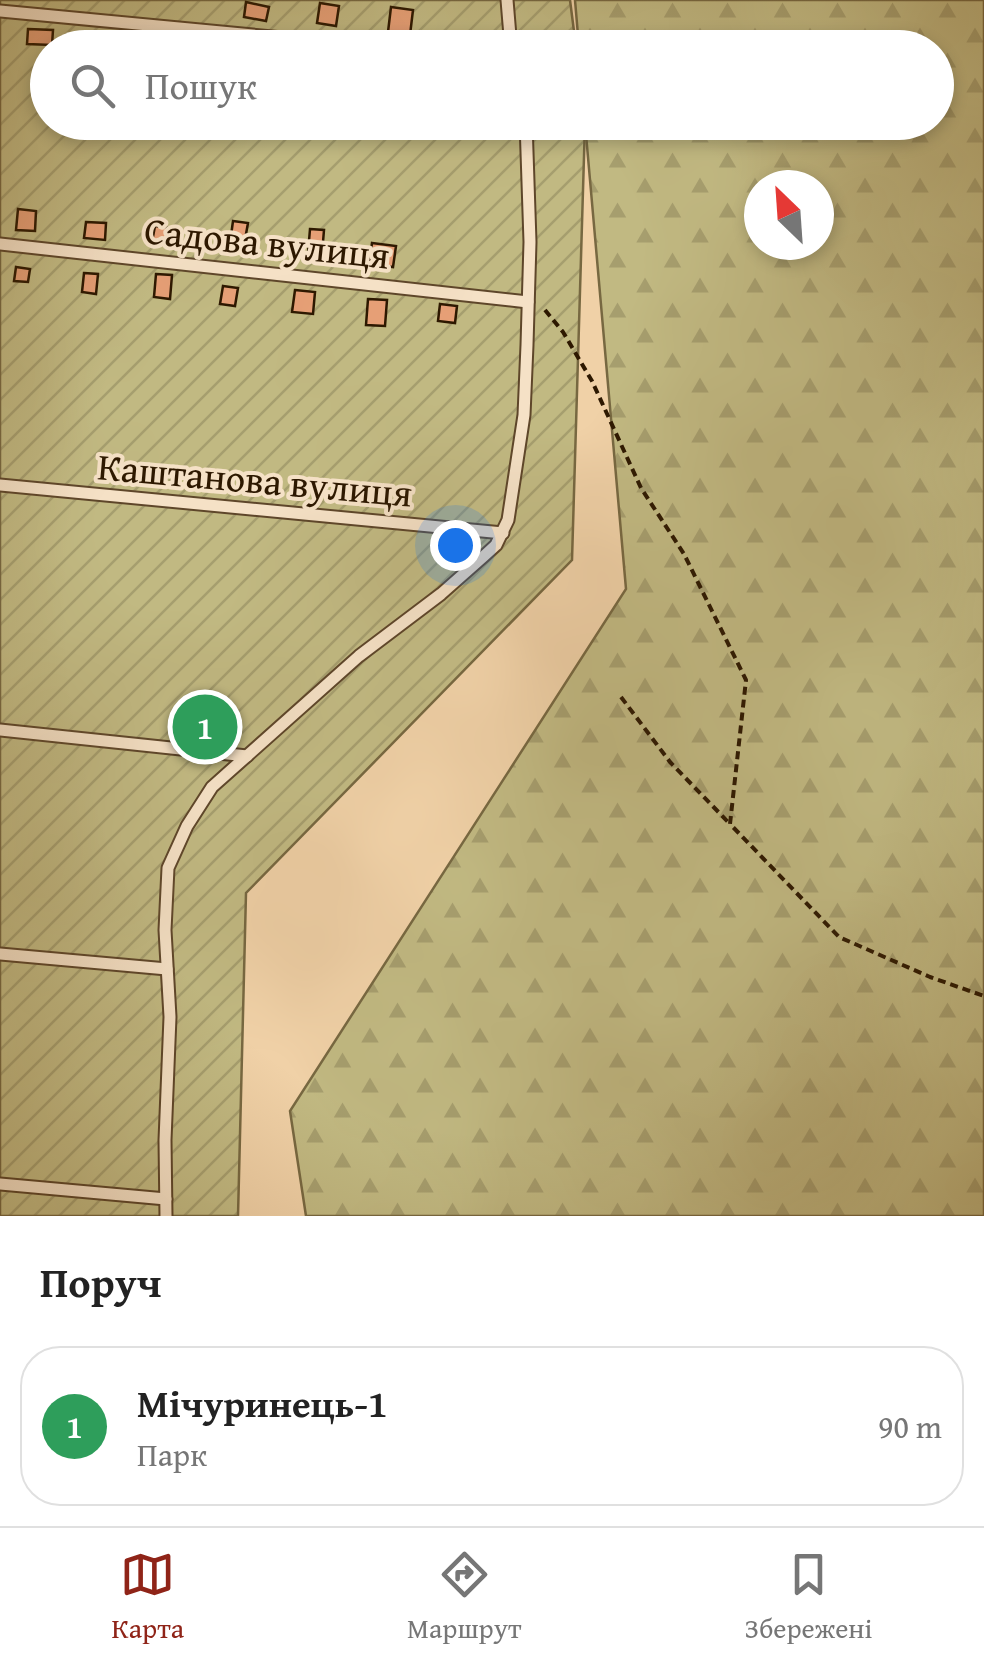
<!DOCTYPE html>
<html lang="uk">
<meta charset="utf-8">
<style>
body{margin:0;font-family:"Gentium Book Plus",serif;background:#f2f2f2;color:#222}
.compass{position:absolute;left:744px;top:170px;width:90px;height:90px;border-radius:50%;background:#fff;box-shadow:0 5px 15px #0003;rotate:335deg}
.you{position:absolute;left:455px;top:545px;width:35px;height:35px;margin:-25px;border:8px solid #fff;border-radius:50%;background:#1a73e8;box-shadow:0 0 0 15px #1a73e833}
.badge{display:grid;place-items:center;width:65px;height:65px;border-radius:50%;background:#8f2418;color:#fff;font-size:32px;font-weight:700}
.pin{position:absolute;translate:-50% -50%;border:5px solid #fff;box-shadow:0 2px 10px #0006}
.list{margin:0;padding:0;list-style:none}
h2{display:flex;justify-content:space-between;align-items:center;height:130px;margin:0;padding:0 40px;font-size:42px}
h2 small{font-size:32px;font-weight:400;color:#767676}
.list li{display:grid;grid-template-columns:65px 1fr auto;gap:30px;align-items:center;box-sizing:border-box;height:160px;margin:0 20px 20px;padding:0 20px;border:2px solid #e0e0e0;border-radius:40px}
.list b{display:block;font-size:38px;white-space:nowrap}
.list p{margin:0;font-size:32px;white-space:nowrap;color:#767676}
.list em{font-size:32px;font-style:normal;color:#767676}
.icon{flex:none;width:55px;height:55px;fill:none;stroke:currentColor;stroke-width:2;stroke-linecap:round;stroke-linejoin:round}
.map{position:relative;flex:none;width:984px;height:1216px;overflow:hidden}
.search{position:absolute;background:#fff;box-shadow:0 5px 15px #0003;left:30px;right:30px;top:30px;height:110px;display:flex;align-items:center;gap:25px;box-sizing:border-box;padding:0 35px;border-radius:55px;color:#767676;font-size:38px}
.sheet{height:310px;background:#fff}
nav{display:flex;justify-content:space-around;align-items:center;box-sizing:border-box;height:140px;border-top:2px solid #e0e0e0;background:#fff;font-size:28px;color:#767676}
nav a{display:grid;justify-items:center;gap:5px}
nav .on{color:#8f2418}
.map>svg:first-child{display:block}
.forest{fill:url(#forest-firs);stroke:#776841;stroke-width:2.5;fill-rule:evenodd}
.garden{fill:url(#garden-furrows);stroke:#776841;stroke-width:2.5}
.building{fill:#e69f76;stroke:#2d1800;stroke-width:2.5}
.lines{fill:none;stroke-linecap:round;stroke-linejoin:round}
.service-casing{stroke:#5e462a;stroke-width:15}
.path{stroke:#2d1800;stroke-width:4;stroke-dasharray:8 5;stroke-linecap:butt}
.service{stroke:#f5e1c6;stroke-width:11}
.labels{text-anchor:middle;stroke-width:8;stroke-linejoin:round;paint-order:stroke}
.street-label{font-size:38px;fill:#2d1800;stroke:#f5e1c6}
</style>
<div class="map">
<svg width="984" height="1216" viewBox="0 0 984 1216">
<defs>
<pattern id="forest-firs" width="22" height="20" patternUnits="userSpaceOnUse" patternTransform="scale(2.5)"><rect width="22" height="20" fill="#c1b982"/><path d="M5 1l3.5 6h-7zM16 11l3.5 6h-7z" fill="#a69e6e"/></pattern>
<pattern id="garden-furrows" width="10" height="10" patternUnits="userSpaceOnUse" patternTransform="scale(2.5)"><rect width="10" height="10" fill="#c1b982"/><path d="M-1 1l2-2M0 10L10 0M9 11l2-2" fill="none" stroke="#a69e6e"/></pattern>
</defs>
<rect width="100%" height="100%" fill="#f0d1a7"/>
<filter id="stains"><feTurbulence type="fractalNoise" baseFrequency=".002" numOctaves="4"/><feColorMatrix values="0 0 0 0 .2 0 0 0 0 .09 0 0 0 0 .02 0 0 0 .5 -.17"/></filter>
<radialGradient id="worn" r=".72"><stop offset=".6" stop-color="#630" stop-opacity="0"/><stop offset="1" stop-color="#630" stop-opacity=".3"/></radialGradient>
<path class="forest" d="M575,0H984V1216H306L290,1111L626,589L585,123L936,122V48L579,47ZM759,185H819V245H759Z"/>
<path class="garden" d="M0,0H570L576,47L48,48V122L585,123L572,560L246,893L238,1216H0Z"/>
<g class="building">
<path d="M246,2L269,7L266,21L244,17Z"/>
<path d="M320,3L339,6L336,26L317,23Z"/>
<path d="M391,7L413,10L410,35L388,32Z"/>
<path d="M28,29L53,30L52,45L27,44Z"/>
<path d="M102,32L124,35L123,48H100Z"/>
<path d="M18,209L36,211L35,231L16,230Z"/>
<path d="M233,221L248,223L244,245L230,243Z"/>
<path d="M86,222L106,223L105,240L84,238Z"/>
<path d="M155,226L177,229L174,245L152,242Z"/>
<path d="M310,229L324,230L322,254L308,253Z"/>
<path d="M372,243L396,246L393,267L369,264Z"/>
<path d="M16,267L30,269L28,282L14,281Z"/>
<path d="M84,273L98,274L96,294L82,292Z"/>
<path d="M156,274L172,275L170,299L154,297Z"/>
<path d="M223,286L238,288L235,306L220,304Z"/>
<path d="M295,290L315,292L313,314L292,312Z"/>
<path d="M368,299L387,300L385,326L366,325Z"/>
<path d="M440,304L457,306L455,323L438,321Z"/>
</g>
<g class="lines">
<defs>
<g id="service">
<path d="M507,0L511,48"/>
<path d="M0,11L389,48"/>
<path d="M0,244L528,302"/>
<path d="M0,485L503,533"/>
<path d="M0,730L247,756"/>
<path d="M0,954L167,969"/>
<path d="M0,1184L166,1199"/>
<path d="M166,1216L165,1140L170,1017L165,930L168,868L187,826L212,787L359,656L441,594L484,556L496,545L508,520L524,415L527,345L530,242L526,122"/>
</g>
</defs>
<use href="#service" class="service-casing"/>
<g class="path">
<path d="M545,310L563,332L592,381L641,488L684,554L746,680L730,824L839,937L930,977L984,996"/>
<path d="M621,697L670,762L730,824"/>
</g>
<use href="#service" class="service"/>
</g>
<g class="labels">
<g class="street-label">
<text transform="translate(267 243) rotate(6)" y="13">Садова вулиця</text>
<text transform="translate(255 480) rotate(5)" y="13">Каштанова вулиця</text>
</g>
</g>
<rect width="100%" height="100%" filter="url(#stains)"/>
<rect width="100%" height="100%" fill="url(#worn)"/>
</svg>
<svg class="compass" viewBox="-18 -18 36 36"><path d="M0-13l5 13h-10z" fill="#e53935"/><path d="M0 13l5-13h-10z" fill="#767676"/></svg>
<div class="you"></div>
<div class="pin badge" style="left:205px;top:727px;background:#2e9e5b">1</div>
<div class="search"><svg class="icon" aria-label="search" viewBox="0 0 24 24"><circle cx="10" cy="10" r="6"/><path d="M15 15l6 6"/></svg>Пошук</div>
</div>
<section class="sheet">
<h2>Поруч<small></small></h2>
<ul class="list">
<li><span class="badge" style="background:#2e9e5b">1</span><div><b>Мічуринець-1</b><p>Парк</p></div><em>90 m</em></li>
</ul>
</section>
<nav>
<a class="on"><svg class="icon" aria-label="map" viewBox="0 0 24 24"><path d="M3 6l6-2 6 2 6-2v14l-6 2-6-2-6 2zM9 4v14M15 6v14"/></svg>Карта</a>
<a><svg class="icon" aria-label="directions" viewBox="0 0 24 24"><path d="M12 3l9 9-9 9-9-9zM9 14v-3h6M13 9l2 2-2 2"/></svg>Маршрут</a>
<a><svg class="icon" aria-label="saved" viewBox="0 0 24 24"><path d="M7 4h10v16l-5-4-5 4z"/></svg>Збережені</a>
</nav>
